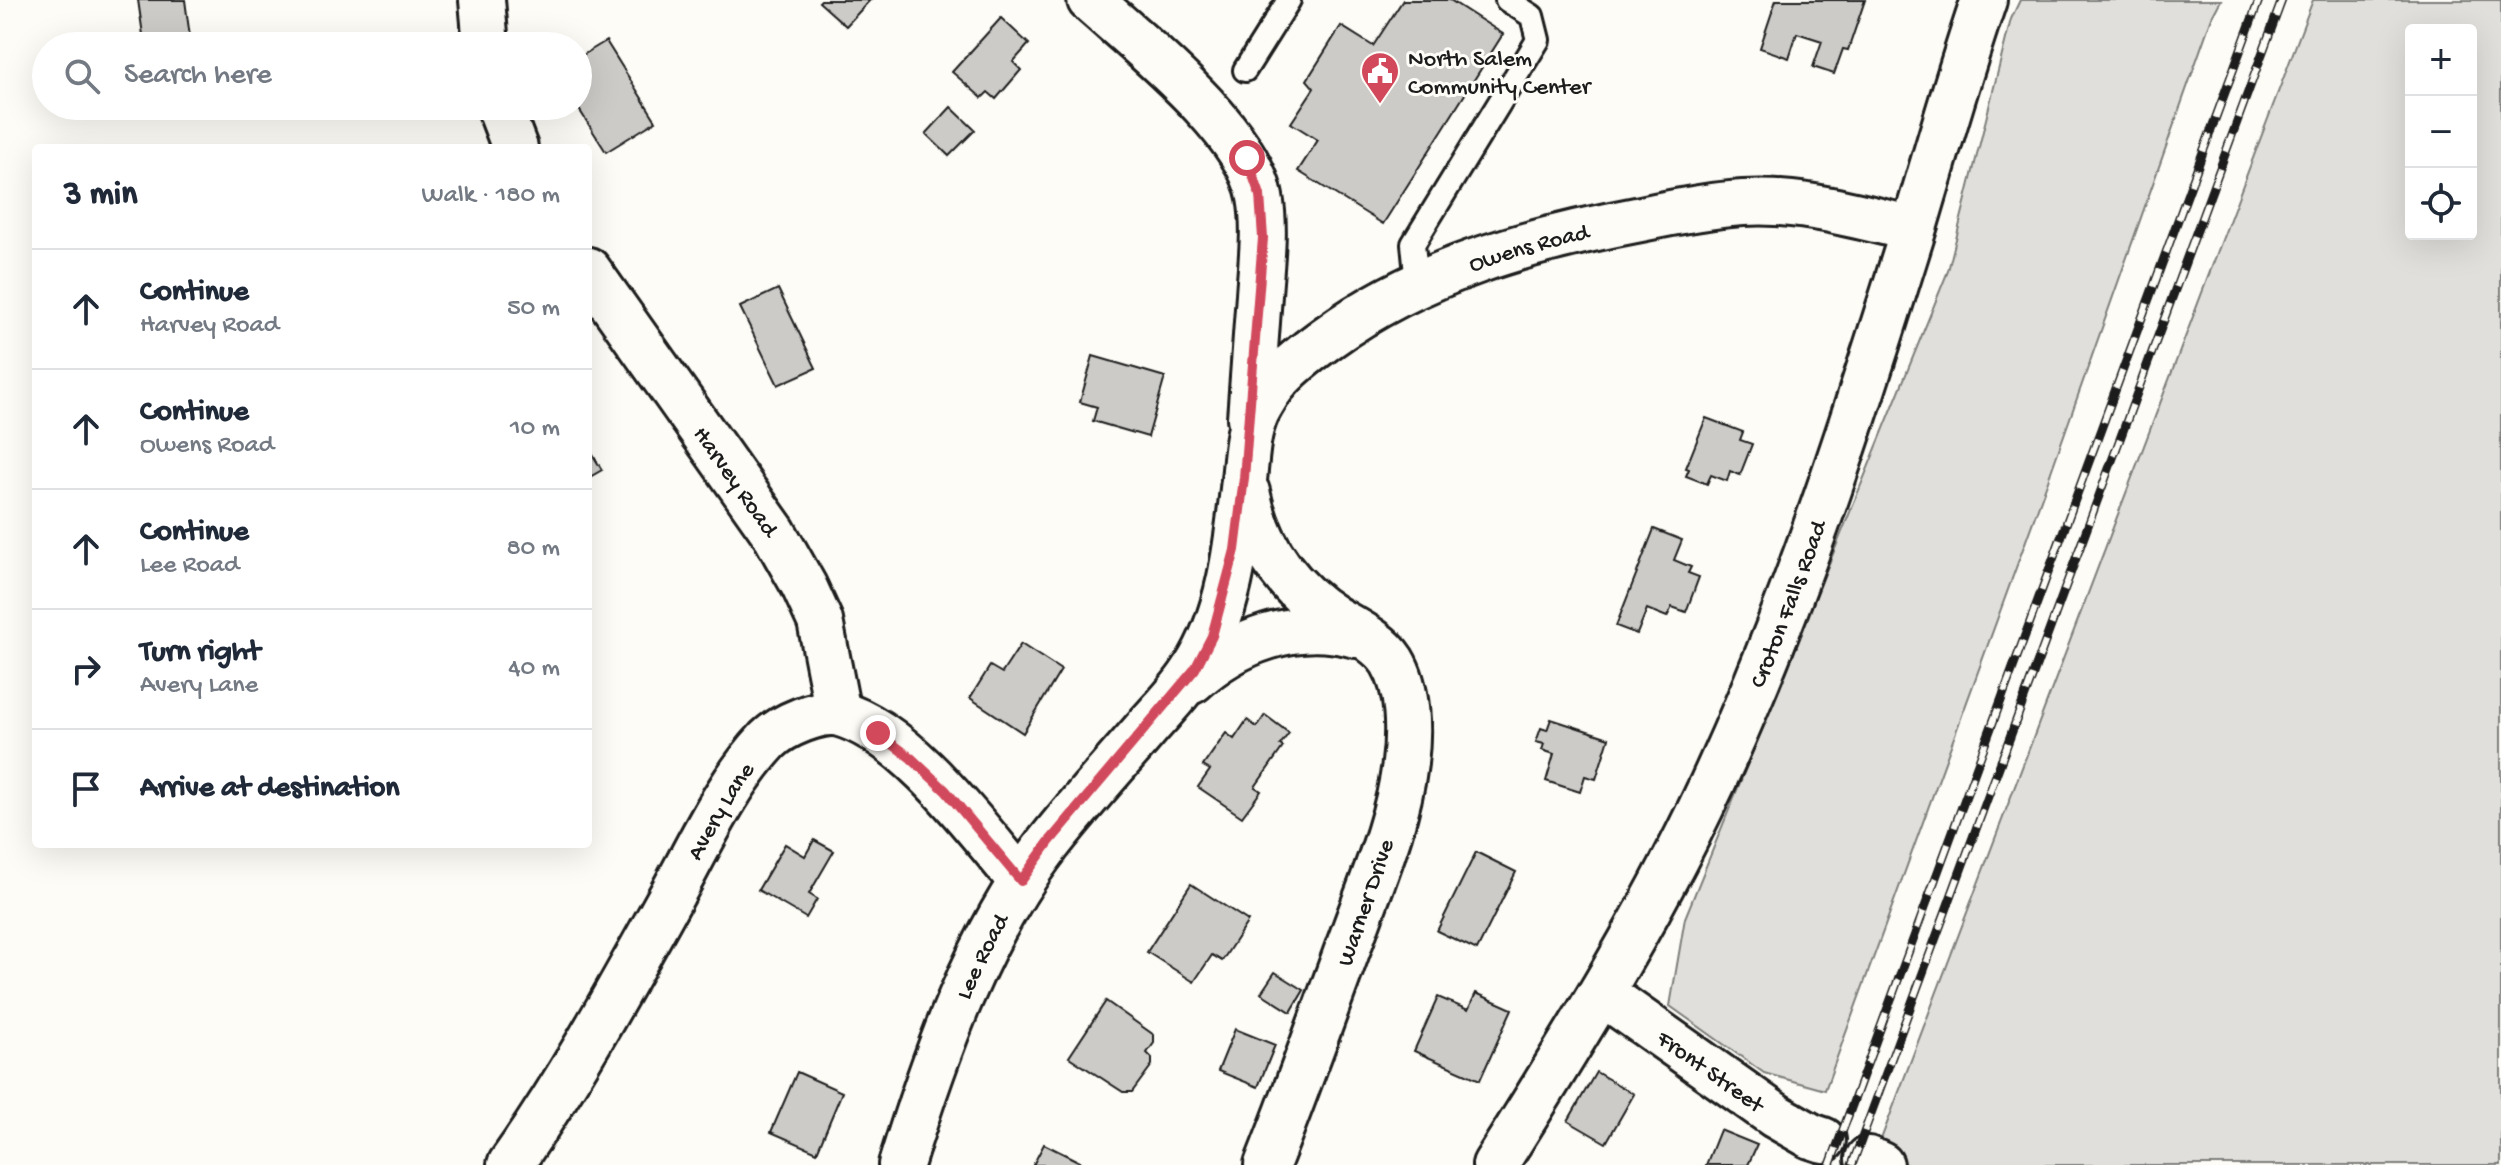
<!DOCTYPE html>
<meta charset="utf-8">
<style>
body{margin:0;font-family:"Gochi Hand",sans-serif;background:#f2f2f3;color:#1f2937}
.controls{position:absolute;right:24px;top:24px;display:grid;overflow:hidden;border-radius:8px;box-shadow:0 8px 32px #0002}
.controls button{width:72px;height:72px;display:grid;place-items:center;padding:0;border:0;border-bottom:2px solid #e0e1e3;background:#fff;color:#1f2937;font:40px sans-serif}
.stop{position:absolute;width:24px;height:24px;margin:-18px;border:6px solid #d1495b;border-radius:50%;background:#fff}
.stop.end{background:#d1495b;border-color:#fff;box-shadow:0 2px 8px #0008}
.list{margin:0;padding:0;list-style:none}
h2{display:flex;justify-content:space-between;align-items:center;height:104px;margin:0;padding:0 32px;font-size:34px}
h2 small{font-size:26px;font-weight:400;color:#747a83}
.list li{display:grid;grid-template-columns:52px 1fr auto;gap:24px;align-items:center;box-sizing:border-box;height:120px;padding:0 32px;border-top:2px solid #e0e1e3}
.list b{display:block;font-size:30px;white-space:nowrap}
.list p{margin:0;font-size:26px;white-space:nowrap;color:#747a83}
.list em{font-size:26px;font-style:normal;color:#747a83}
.icon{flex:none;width:44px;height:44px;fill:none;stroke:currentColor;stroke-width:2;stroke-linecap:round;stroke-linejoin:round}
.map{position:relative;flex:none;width:2501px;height:1165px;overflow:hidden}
.search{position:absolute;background:#fff;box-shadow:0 8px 32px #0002;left:32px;top:32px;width:560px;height:88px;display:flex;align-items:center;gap:20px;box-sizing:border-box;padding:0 28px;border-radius:44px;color:#747a83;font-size:30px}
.panel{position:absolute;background:#fff;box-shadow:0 8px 32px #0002;left:32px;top:144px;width:560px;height:704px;border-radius:8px}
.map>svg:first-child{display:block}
.green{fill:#e0dfdb;stroke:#7e7e7c;stroke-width:2;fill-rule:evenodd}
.building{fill:#cccbc8;stroke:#1c1c1c;stroke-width:2}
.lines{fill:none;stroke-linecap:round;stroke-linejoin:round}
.service-casing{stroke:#1c1c1c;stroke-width:28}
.minor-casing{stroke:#1c1c1c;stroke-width:50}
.secondary-casing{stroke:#1c1c1c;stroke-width:50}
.service{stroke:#fdfcf7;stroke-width:22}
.minor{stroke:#fdfcf7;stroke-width:44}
.secondary{stroke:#fdfcf7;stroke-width:44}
.rail-casing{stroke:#1c1c1c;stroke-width:9}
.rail{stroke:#fdfcf7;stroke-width:6;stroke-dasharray:18;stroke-linecap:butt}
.route{stroke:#d1495b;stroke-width:10}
.labels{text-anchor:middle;stroke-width:6;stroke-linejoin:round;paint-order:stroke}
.poi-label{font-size:24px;fill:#1c1c1c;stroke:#fdfcf7;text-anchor:start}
.street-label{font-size:24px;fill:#1c1c1c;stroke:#fdfcf7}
</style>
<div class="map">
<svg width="2501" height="1165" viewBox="0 0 2501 1165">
<rect width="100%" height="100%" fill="#fdfcf7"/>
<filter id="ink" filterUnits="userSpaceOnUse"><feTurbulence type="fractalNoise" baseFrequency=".0125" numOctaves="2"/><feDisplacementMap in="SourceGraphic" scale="16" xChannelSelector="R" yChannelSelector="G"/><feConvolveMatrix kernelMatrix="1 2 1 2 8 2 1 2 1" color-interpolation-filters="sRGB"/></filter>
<g filter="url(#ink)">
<g class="green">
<path d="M2020,0H2221L2212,17L2047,483L1825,1090L1764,1073L1670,1006L1685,918L1948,271L2011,19Z"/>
<path d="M2313,0H2501V1165H1907L1880,1142ZM2411,30H2471V234H2411Z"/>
</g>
<g class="building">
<path d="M138,0H185L190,37L144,42Z"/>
<path d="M821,0H870L846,26L819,2Z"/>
<path d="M1403,0H1450L1503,34L1383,224L1298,171L1318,140L1291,123L1314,88L1307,80L1341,26L1373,46Z"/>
<path d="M1776,0H1865L1848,50L1843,49L1834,74L1813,67L1822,41L1797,33L1789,58L1760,48Z"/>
<path d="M1001,18L1029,44L1013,62L1021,70L996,99L988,92L982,98L952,72Z"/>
<path d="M606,41L656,121L606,152L577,106L578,58Z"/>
<path d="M951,107L975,130L949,156L926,134Z"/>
<path d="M778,289L816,368L778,385L740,307Z"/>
<path d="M1093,356L1165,377L1148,437L1093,421L1097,407L1080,402Z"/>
<path d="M1706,418L1743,432L1740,440L1752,444L1740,475L1730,471L1727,481L1711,475L1707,484L1686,476L1689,469L1686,468Z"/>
<path d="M588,447L602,470L588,478Z"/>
<path d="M1654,529L1682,540L1674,560L1691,567L1688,573L1699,577L1686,612L1672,607L1667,617L1647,609L1637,634L1616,626Z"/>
<path d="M1021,644L1061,670L1023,733L970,698L990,666L1002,673Z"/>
<path d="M1265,715L1289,733L1280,745L1283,747L1255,787L1261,791L1242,817L1198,787L1210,770L1203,766L1226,733L1234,739L1247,720L1257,727Z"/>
<path d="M1551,719L1609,738L1596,779L1585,776L1580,792L1546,781L1554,754L1542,750L1544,744L1536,742L1541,728L1547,730Z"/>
<path d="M814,840L834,851L809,894L817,899L806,918L758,890L785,844L805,856Z"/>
<path d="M1476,852L1516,872L1477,950L1437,931Z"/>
<path d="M1191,884L1248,921L1222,961L1212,955L1194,982L1147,952Z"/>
<path d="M1275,972L1304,990L1291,1012L1261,993Z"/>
<path d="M1476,993L1512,1009L1480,1080L1414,1051L1438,997L1468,1010Z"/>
<path d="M1106,1001L1154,1035V1043L1147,1053L1152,1058V1065L1132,1092H1123L1069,1057Z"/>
<path d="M1235,1029L1275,1045L1258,1087L1218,1071Z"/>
<path d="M797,1072L842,1092L817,1152L771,1132Z"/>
<path d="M1596,1072L1634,1094L1606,1143L1568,1121Z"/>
<path d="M1720,1130L1757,1145L1748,1165H1706Z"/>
<path d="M1044,1144L1086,1165H1033Z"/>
</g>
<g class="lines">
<defs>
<g id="service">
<path d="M1245,70L1289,0"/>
<path d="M1417,284L1413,244L1538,40L1532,16L1507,0"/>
</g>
<g id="minor">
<path d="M482,0L486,46"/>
<path d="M1090,0C1140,45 1248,130 1260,197C1266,229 1261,263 1259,295C1256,336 1253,377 1250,418"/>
<path d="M499,106L515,148"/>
<path id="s1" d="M588,270L774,533L804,586L820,621L838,713"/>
<path d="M1247,492C1258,546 1287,588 1334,618C1354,630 1379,641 1392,661C1409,689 1409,732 1405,763C1398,822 1372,881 1352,937C1324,1013 1297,1090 1267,1165"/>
<path d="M1192,681C1236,641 1296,618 1356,635"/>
<path id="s2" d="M1602,993L1776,1116L1811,1136L1823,1140"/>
<path d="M1868,1159L1881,1165"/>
<path id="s3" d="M510,1165C570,1080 619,990 669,900C699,846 726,785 768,740C782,726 820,709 840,714C907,733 977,829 1021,881"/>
<path id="s4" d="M901,1165C935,1055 977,936 1048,844C1080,803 1116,764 1150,724C1165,707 1183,689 1195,669C1230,615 1237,543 1244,480C1247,453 1247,427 1261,404C1277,375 1301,357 1327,338C1420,270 1530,240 1641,219C1674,212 1709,205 1743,203C1801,199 1857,216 1913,229"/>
</g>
<g id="secondary">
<path id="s5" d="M1495,1165C1578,1033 1660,902 1723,760C1800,589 1857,410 1913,231C1936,154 1958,76 1984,0"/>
</g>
</defs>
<use href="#service" class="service-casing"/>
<use href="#minor" class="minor-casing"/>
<use href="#secondary" class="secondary-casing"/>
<use href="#service" class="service"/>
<use href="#minor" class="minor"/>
<use href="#secondary" class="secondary"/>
<defs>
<g id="rail">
<path d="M1830,1165L2259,0"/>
<path d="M1852,1165L2282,0"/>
</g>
</defs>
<use href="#rail" class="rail-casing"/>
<use href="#rail" class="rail"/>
</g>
</g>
<g class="lines" filter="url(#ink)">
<path class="route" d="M878,733L911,758L946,791L1021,881L1049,842L1195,669L1212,636L1235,550L1244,478L1263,238L1260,195L1247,158"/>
</g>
<defs>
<symbol id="civic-pin" viewBox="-11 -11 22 30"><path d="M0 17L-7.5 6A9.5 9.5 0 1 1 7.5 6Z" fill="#d1495b" stroke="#fdfcf7"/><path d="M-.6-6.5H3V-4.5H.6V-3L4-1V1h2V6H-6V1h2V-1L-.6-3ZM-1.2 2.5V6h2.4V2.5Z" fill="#fff"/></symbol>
</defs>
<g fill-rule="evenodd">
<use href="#civic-pin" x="1358" y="49" width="44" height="60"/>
</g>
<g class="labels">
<g class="poi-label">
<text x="1408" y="65">North Salem<tspan x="1408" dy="28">Community Center</tspan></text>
</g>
<g class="street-label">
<text dy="8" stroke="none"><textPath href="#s4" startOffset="1176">Owens Road</textPath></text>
<text dy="8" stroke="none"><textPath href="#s1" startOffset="258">Harvey Road</textPath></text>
<text dy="8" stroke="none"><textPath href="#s5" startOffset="634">Croton Falls Road</textPath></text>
<text dy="8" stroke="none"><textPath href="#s3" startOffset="412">Avery Lane</textPath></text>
<text transform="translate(1364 902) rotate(-71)" y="8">Warner Drive</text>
<text dy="8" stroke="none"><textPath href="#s4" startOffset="224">Lee Road</textPath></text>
<text dy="8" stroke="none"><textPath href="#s2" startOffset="134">Front Street</textPath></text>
</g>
</g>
</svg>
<div class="controls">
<button>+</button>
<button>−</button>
<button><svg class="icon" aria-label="locate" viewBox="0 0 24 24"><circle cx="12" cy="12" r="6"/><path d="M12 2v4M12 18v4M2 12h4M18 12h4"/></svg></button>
</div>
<div class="stop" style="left:1247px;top:158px"></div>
<div class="stop end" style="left:878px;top:733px"></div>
<div class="search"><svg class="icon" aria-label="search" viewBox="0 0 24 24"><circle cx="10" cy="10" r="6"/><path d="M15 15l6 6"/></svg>Search here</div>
<section class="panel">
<h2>3 min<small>Walk · 180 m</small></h2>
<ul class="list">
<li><svg class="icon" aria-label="ahead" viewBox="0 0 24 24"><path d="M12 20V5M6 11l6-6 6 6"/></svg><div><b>Continue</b><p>Harvey Road</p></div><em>50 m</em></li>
<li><svg class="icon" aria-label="ahead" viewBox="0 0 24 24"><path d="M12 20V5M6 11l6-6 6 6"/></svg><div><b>Continue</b><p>Owens Road</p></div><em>10 m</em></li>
<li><svg class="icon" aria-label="ahead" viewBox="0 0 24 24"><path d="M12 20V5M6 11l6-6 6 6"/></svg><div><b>Continue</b><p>Lee Road</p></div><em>80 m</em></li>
<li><svg class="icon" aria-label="right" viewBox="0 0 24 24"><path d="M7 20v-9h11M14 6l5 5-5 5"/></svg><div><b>Turn right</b><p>Avery Lane</p></div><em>40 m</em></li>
<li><svg class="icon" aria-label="arrive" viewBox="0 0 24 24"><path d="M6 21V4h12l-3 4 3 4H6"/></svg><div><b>Arrive at destination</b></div></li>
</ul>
</section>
</div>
